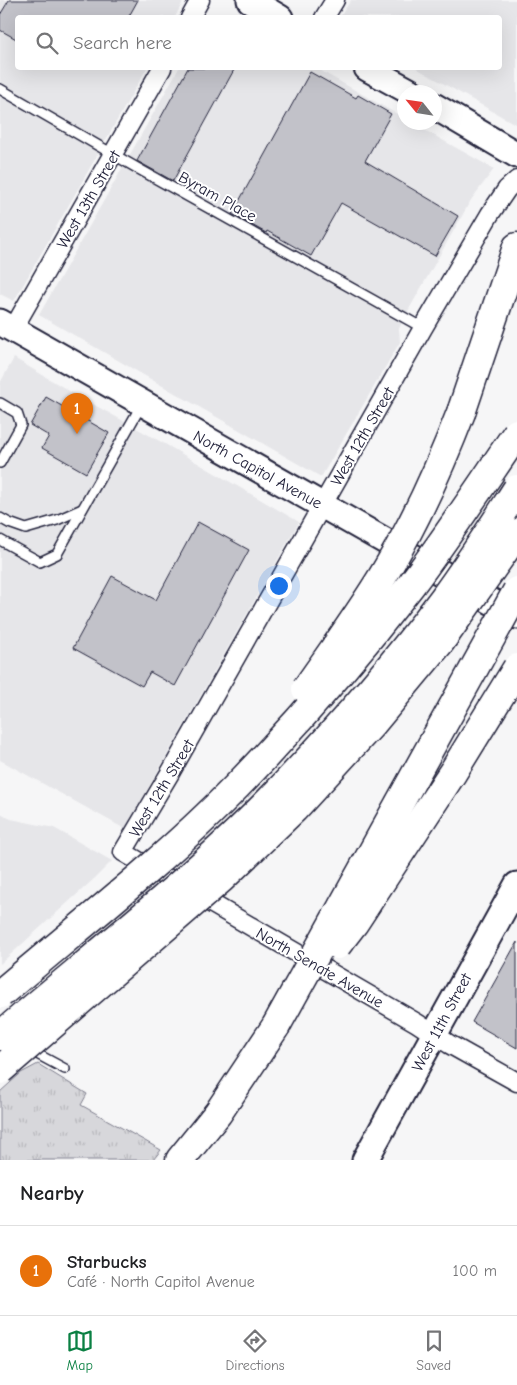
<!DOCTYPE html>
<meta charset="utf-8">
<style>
body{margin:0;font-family:"Comic Neue",sans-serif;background:#f2f2f2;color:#202124}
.compass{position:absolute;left:397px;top:85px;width:45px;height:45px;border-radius:50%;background:#fff;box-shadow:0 5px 20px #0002;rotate:300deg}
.you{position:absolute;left:278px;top:585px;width:18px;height:18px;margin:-12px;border:4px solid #fff;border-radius:50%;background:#1a73e8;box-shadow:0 0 0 8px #1a73e833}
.badge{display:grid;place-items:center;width:32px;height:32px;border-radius:50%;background:#0b8043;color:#fff;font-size:16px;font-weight:700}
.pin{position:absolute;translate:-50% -41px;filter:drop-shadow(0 1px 2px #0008)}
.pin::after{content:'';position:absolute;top:26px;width:18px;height:15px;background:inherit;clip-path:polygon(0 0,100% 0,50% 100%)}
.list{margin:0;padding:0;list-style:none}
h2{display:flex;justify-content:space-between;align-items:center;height:65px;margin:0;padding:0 20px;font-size:21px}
h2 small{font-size:16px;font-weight:400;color:#757577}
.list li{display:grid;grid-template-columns:32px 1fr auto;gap:15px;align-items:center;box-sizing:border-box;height:90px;padding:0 20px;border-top:1px solid #e0e0e0}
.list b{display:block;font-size:19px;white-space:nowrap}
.list p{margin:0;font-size:16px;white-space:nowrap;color:#757577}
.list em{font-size:16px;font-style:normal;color:#757577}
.icon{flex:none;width:28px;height:28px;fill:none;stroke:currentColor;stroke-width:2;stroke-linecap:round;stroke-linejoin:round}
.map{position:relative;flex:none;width:517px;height:1160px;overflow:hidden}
.search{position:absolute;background:#fff;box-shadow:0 5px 20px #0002;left:15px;right:15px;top:15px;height:55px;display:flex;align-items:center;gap:12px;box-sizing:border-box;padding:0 18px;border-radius:5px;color:#757577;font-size:19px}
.sheet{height:155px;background:#fff}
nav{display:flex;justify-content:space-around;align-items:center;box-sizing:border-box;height:70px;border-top:1px solid #e0e0e0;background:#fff;font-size:14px;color:#757577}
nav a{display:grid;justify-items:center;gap:2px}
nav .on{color:#0b8043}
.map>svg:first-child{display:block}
.built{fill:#e6e6e9}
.grass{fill:url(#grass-tufts);stroke:#7c7c8b}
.building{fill:#c2c2c9;stroke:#22223b}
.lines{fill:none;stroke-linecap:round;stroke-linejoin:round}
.service-casing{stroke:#22223b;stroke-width:12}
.minor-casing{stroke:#22223b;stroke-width:21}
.secondary-casing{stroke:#22223b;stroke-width:29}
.motorway-casing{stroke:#22223b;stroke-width:31}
.service{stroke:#fff;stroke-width:9}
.minor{stroke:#fff;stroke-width:18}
.secondary{stroke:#fff;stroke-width:25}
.motorway{stroke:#fff;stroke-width:28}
.motorway-bridge-casing{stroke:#22223b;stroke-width:31;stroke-linecap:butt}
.motorway-bridge{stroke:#fff;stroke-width:28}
.labels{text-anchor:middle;stroke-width:4;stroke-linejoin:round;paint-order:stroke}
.street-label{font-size:16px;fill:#22223b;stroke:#fff}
</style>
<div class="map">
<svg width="517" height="1160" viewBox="0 0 517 1160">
<defs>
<pattern id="grass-tufts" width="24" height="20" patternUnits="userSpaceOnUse" patternTransform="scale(1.25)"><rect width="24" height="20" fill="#d7d7db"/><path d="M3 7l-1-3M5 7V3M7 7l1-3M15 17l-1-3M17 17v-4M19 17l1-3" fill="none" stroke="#b8b8bd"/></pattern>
</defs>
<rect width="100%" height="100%" fill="#f6f6f7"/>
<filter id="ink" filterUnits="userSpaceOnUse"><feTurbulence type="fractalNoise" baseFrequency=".02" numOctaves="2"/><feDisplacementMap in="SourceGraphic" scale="10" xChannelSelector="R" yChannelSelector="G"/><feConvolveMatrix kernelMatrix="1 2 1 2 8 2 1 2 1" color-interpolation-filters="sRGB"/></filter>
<g filter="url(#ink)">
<g class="built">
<path d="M0,0H184L175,17L18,18V68H147L14,301L0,294Z"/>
<path d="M351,0H517V125L416,68H500V18L340,17Z"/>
<path d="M179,68H316L404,118V122L412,123L494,169L471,200L404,318L399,329L400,342L321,477L39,315Z"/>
<path d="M14,358L71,392L165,444L299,522L125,829L0,760V383Z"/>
<path d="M0,814L11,819L54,828L112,861L95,878L0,964Z"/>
</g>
<path class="grass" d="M38,1064L87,1094L81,1105L161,1150L153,1160H0V1092L21,1073Z"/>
<g class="building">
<path d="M9,0H138L128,18H18V40L0,30V15Z"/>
<path d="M188,68H235L173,181L137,161Z"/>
<path d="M310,72L356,98L358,95L391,114L365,161L458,216L435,256L341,203L311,256L267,231L266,233L232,214Z"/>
<path d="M46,397L109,433L86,473L42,448L49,436L30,425Z"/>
<path d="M198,522L249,550L175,686L150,672L142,686L73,648L112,576L156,600Z"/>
<path d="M517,942V1048L472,1022Z"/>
</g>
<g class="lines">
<defs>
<g id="service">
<path d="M0,89L137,168L423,328"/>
<path d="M0,403L17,413L21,425L0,463"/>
<path d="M0,518L9,523L26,529L57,520L82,509"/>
<path d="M0,540L40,562L57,554L142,404"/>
<path d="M28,1049L65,1069"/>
</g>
<g id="minor">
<path d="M190,18L200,0"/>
<path d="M324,18L335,0"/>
<path d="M517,180L507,189L490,214L423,328L170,773L123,852L417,1023L449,1044L517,1082"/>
<path d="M13,329L162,68"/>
</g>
<g id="secondary">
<path d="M250,0L280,18"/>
<path d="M367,68L411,92"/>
<path d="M434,106L517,155"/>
<path d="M0,322L517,616"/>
<path d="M365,1160L517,885"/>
</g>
<g id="motorway">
<path d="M462,410L517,247"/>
<path d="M180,1160L218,1113L276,1026"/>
</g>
</defs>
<use href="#service" class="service-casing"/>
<use href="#minor" class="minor-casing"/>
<use href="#secondary" class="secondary-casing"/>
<use href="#motorway" class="motorway-casing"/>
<use href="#service" class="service"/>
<use href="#minor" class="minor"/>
<use href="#secondary" class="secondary"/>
<use href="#motorway" class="motorway"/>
<defs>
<g id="motorway-bridge">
<path d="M306,689C335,647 366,606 391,562C419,514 442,462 462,410"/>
<path d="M337,945L354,923L453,772L517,668"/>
<path d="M0,994C80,926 164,861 237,786C299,722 357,655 411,585C448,536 482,484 517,433"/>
<path d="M276,1026L517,591"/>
<path d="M0,1036C90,959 186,885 269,801C331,737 390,670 443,599C469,564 493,526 517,489"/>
<path d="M0,1070L221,879L294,809L372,724L441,641L517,533"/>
</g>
</defs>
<use href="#motorway-bridge" class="motorway-bridge-casing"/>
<use href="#motorway-bridge" class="motorway-bridge"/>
</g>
</g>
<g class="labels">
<g class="street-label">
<text transform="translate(218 196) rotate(29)" y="6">Byram Place</text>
<text transform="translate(88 199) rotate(-60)" y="6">West 13th Street</text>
<text transform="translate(362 436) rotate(-60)" y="6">West 12th Street</text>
<text transform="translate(258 469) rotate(29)" y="6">North Capitol Avenue</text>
<text transform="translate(161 788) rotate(-59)" y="6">West 12th Street</text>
<text transform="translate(320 967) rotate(30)" y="6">North Senate Avenue</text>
<text transform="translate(441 1022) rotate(-62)" y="6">West 11th Street</text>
</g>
</g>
</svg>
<svg class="compass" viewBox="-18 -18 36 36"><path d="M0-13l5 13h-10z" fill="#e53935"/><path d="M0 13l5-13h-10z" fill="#757577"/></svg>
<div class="you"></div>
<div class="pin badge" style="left:77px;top:434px;background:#e8710a">1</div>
<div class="search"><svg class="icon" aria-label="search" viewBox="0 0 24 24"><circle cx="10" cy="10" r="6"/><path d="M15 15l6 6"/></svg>Search here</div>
</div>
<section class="sheet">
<h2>Nearby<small></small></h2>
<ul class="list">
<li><span class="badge" style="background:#e8710a">1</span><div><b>Starbucks</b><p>Café · North Capitol Avenue</p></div><em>100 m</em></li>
</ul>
</section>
<nav>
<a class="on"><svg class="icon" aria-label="map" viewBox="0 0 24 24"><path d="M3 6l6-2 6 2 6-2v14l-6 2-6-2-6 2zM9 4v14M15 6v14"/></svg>Map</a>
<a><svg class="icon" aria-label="directions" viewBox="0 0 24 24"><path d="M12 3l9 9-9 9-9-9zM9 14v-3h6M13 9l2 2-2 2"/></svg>Directions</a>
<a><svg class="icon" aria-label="saved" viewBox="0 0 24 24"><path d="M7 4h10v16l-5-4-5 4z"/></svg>Saved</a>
</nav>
